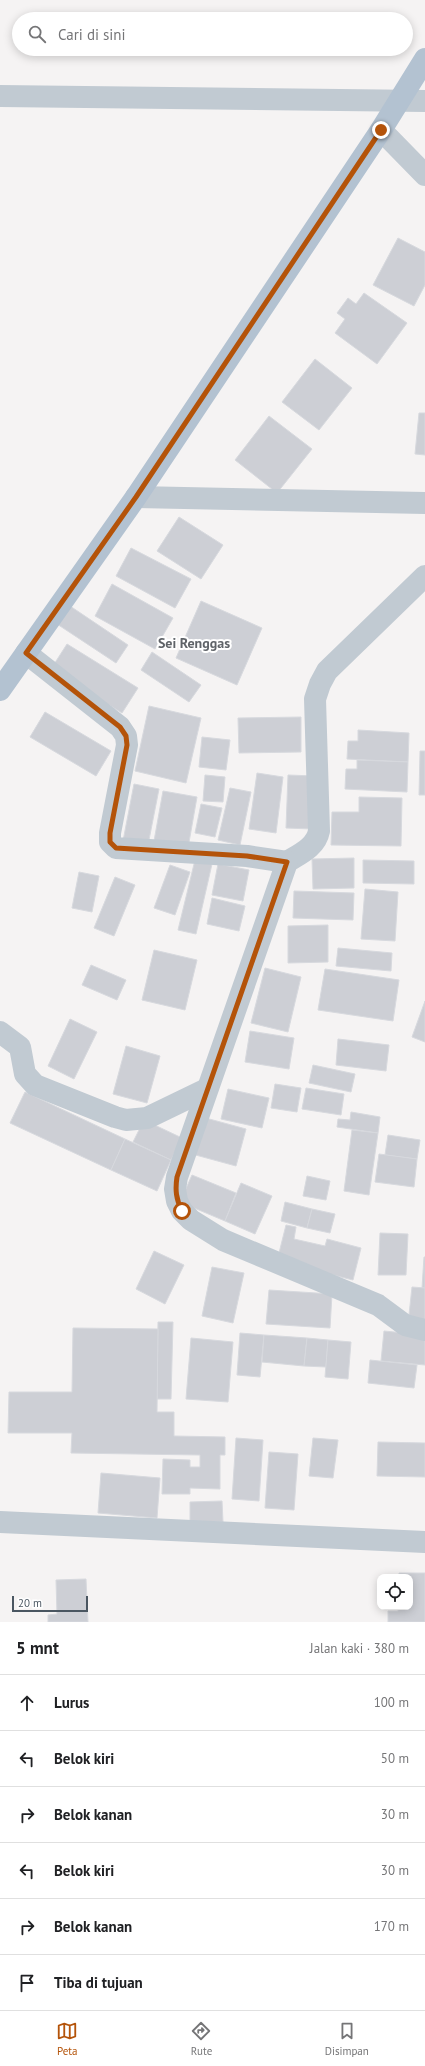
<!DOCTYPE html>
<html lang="id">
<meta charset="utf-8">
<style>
body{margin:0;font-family:"PT Sans",sans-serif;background:#f6f6f6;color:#202124}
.controls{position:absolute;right:12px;bottom:12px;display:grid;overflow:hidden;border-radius:8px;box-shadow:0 2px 10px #0003}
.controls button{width:36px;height:36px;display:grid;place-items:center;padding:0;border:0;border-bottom:1px solid #e0e0e0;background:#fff;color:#202124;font:20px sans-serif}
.scale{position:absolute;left:12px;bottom:10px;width:76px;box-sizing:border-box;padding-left:4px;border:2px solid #4a5661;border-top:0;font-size:11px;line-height:14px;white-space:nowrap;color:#4a5661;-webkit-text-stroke:3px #fff;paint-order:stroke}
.stop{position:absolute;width:12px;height:12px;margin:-9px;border:3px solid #b45309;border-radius:50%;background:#fff}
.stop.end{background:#b45309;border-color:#fff;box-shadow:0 1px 4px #0008}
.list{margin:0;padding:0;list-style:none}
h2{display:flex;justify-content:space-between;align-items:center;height:52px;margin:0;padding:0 16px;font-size:17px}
h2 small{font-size:13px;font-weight:400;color:#757577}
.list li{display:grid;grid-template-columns:26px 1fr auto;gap:12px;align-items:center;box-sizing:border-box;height:56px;padding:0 16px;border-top:1px solid #e0e0e0}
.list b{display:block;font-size:15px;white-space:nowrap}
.list em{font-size:13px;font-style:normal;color:#757577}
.icon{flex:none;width:22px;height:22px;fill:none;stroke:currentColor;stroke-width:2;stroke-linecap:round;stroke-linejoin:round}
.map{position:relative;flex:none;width:425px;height:1622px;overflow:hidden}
.search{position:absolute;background:#fff;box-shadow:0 2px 10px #0003;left:12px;right:12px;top:12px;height:44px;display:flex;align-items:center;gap:10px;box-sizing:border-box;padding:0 14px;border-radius:22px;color:#757577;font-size:15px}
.sheet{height:388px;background:#fff}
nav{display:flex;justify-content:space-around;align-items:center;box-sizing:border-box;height:56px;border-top:1px solid #e0e0e0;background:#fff;font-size:11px;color:#757577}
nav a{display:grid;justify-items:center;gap:2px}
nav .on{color:#b45309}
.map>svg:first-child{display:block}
.building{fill:#cdcfd5;stroke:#d7d9de}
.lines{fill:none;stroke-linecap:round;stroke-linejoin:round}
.street{stroke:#c1cad2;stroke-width:22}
.primary{stroke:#b3c2d1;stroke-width:22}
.route{stroke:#b45309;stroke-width:5}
.labels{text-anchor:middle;stroke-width:4;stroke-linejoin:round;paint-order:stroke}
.quarter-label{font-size:14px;font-weight:bold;fill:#5f6368;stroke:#fff}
</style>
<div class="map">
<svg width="425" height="1622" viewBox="0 0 425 1622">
<rect width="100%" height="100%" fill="#f5f3f3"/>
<g class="building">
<path d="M398,238L425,252V285L414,306L373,285Z"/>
<path d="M364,293L407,323L377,364L335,333L345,319L337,313L348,298L356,304Z"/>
<path d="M315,359L352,388L319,430L282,402Z"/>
<path d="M419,413H425V455L415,454Z"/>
<path d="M269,416L312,449L277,493L235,460Z"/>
<path d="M179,517L223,545L201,579L157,551Z"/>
<path d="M131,548L191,579L175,608L116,576Z"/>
<path d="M112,584L173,618L155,649L95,616Z"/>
<path d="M201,601L262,628L237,685L176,658Z"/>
<path d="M70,606L128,645L116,663L57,624Z"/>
<path d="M67,644L138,688L122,713L51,669Z"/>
<path d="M152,652L201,685L189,702L141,670Z"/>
<path d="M149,706L201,718L186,783L135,771Z"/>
<path d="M45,712L111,751L96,776L30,737Z"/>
<path d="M301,717V752L239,753L238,718Z"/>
<path d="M358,730L409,733L408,762L347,759L348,741H358Z"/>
<path d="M202,737L230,740L226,770L199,767Z"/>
<path d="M420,751H425V795H419Z"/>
<path d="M357,760L408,762L407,792L345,789L346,769H357Z"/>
<path d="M257,773L283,777L276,833L249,829Z"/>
<path d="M205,775L225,777L223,802L203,801Z"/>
<path d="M288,775L314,776L312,829L286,828Z"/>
<path d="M134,784L159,789L148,845L123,841Z"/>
<path d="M230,788L251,792L240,845L218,840Z"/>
<path d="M163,791L197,797L188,848L154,841Z"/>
<path d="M359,797L402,798L401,846L331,845L332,812H359Z"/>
<path d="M201,804L222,808L215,837L195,833Z"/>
<path d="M354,858V888L313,889L312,859Z"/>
<path d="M195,860L212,864L196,934L178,930Z"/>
<path d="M363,860L414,861V884L363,883Z"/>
<path d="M218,864L249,870L243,901L212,895Z"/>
<path d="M170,865L190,872L175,915L154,908Z"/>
<path d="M79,872L99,876L92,912L72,908Z"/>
<path d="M115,877L135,885L114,936L94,928Z"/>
<path d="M365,889L398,892L395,941L361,939Z"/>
<path d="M294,891L354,893L353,920L293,918Z"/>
<path d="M212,898L245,906L239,931L207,924Z"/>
<path d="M328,925V962L288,963V926Z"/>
<path d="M338,948L392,953L391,971L336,966Z"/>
<path d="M154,950L197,960L185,1010L142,1000Z"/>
<path d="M91,965L126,980L117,1000L82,985Z"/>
<path d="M265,968L301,977L288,1032L251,1023Z"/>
<path d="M325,969L399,980L393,1021L318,1010Z"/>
<path d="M425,1001V1042L412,1037Z"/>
<path d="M70,1019L97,1032L74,1079L48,1066Z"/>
<path d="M250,1031L294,1038L289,1069L245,1062Z"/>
<path d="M338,1039L389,1045L386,1071L336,1065Z"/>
<path d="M126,1046L160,1056L147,1103L113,1094Z"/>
<path d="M313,1065L355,1074L351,1092L309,1083Z"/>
<path d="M275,1084L301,1088L297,1112L271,1108Z"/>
<path d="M306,1088L344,1094L341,1115L302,1109Z"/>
<path d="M228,1089L269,1098L262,1128L221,1119Z"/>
<path d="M25,1092L125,1139L111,1170L10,1123Z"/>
<path d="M351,1112L380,1117L378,1133L337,1127L338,1119L350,1120Z"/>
<path d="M202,1117L246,1129L236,1166L192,1154Z"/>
<path d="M144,1120L182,1138L171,1160L133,1142Z"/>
<path d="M352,1130L378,1133L369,1195L344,1191Z"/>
<path d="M388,1135L420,1140L417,1159L385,1155Z"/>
<path d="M125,1139L171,1160L157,1191L111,1170Z"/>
<path d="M379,1154L417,1159L414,1187L375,1182Z"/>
<path d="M192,1175L236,1193L225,1221L180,1202Z"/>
<path d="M307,1176L330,1181L326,1200L303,1196Z"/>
<path d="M241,1183L272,1196L255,1234L225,1221Z"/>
<path d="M285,1202L312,1209L307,1228L281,1221Z"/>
<path d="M312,1209L335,1214L330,1233L307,1228Z"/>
<path d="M286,1225L296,1227L294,1239L325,1246L327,1239L361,1248L353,1280L277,1261Z"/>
<path d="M380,1233L408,1234L406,1275H378Z"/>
<path d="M154,1251L184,1265L165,1304L136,1289Z"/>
<path d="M424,1257H425V1288H422Z"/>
<path d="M212,1267L244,1273L233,1323L202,1316Z"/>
<path d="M412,1287L425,1288V1326L408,1324Z"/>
<path d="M269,1290L332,1294L330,1328L266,1324Z"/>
<path d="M158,1322H173L171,1399H157Z"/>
<path d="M73,1328L158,1329L157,1412H174V1436L225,1437V1455H220V1489L190,1488V1494H162L163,1459L190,1460V1467H200V1455L71,1453L72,1433H8L9,1392H72Z"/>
<path d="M384,1331L425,1335V1365L381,1361Z"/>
<path d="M240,1333L264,1335L260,1377L237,1375Z"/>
<path d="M264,1335L307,1338L304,1366L262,1362Z"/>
<path d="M191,1338L233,1342L228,1402L186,1399Z"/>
<path d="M307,1338L328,1340L326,1367L304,1366Z"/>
<path d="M328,1340L351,1342L348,1379L325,1377Z"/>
<path d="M370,1360L417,1365L414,1388L368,1383Z"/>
<path d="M236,1438L263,1440L259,1501L232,1499Z"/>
<path d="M313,1438L338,1440L333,1478L309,1476Z"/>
<path d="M378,1442L425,1443V1477L377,1476Z"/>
<path d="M269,1452L298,1454L294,1510L265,1508Z"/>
<path d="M101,1473L160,1478L157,1518L98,1513Z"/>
<path d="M222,1501L223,1522H190V1502Z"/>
<path d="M399,1573H425V1622H388V1611H398V1607H410V1577H399Z"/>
<path d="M86,1579L88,1622H48V1615L57,1614L56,1580Z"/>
</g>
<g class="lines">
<g class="street">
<path d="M0,96L425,101"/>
<path d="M381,130L425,175"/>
<path d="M136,497L425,503"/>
<path d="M425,576L327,671L320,684L315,699L319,831C316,847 300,854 287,862L177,1177L175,1189L177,1201L182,1211L191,1220L223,1240L378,1305L405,1325L425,1330"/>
<path d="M26,653L120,727L126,736L127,745L110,833V842L116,848L247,856L287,862"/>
<path d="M0,1032L20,1047L25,1074L35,1085L115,1117L126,1120L147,1118L207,1089"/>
<path d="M0,1522L425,1542"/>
</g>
<path class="primary" d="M0,690L136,497L381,130L425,59"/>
</g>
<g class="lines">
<path class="route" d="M182,1211C176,1199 175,1190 177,1177L287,862L247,856L116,848L110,842V833L127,745L126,736L120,727L26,653L136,497L381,130"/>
</g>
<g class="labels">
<g class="quarter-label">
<text x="194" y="648">Sei Renggas</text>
</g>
</g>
</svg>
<div class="controls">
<button><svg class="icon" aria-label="locate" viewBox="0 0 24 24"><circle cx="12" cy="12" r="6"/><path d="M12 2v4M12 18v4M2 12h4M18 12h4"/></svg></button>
</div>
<div class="scale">20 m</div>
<div class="stop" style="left:182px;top:1211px"></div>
<div class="stop end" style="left:381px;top:130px"></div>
<div class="search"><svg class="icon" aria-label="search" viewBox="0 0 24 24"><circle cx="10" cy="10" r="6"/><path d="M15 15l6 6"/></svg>Cari di sini</div>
</div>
<section class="sheet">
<h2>5 mnt<small>Jalan kaki · 380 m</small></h2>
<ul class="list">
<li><svg class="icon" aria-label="ahead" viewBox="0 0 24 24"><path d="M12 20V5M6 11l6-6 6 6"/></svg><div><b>Lurus</b></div><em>100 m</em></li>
<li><svg class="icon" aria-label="left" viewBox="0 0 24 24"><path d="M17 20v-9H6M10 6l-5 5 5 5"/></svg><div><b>Belok kiri</b></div><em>50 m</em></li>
<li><svg class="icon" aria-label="right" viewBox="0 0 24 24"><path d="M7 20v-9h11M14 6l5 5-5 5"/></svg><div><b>Belok kanan</b></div><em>30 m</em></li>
<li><svg class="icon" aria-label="left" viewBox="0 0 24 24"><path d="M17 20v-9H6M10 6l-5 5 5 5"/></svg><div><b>Belok kiri</b></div><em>30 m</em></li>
<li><svg class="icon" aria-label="right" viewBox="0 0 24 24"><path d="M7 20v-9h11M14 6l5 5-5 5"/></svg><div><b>Belok kanan</b></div><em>170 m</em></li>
<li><svg class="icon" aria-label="arrive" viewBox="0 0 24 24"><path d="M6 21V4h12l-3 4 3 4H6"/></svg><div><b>Tiba di tujuan</b></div></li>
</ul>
</section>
<nav>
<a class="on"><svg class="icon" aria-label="map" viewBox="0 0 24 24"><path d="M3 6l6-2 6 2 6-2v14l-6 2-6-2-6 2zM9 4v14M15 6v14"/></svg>Peta</a>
<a><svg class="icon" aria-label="directions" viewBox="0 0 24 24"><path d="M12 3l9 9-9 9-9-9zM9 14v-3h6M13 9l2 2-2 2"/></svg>Rute</a>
<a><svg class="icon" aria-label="saved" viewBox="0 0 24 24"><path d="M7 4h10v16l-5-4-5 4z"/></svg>Disimpan</a>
</nav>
